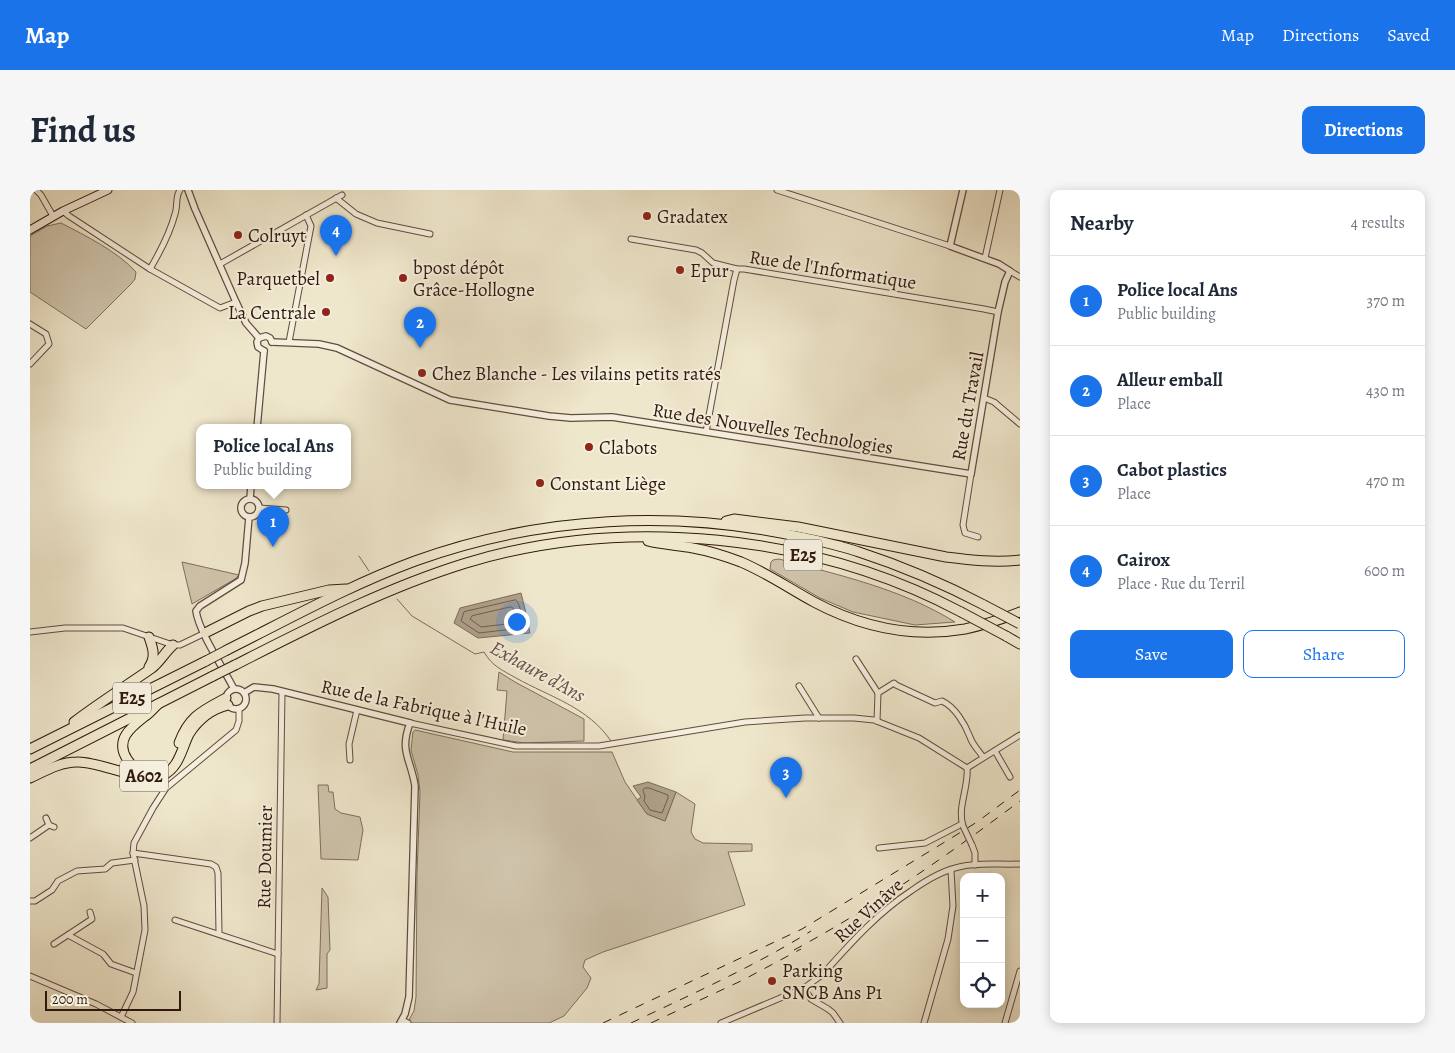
<!DOCTYPE html>
<meta charset="utf-8">
<style>
body{margin:0;font-family:Alegreya,serif;background:#f6f6f7;color:#1f2937}
.controls{position:absolute;right:15px;bottom:15px;display:grid;overflow:hidden;border-radius:10px;box-shadow:0 2px 12px #0003}
.controls button{width:45px;height:45px;display:grid;place-items:center;padding:0;border:0;border-bottom:1px solid #e0e1e3;background:#fff;color:#1f2937;font:25px sans-serif}
.scale{position:absolute;left:15px;bottom:12px;width:136px;box-sizing:border-box;padding-left:5px;border:2px solid #32190d;border-top:0;font-size:14px;line-height:18px;white-space:nowrap;color:#32190d;-webkit-text-stroke:4px #f5efde;paint-order:stroke}
.you{position:absolute;left:486px;top:431px;width:18px;height:18px;margin:-12px;border:4px solid #fff;border-radius:50%;background:#1a73e8;box-shadow:0 0 0 8px #1a73e833}
.badge{display:grid;place-items:center;width:32px;height:32px;border-radius:50%;background:#1a73e8;color:#fff;font-size:16px;font-weight:700}
.pin{position:absolute;translate:-50% -41px;filter:drop-shadow(0 1px 2px #0008)}
.pin::after{content:'';position:absolute;top:26px;width:18px;height:15px;background:inherit;clip-path:polygon(0 0,100% 0,50% 100%)}
.popup{position:absolute;left:166px;top:234px;width:155px;height:65px;box-sizing:border-box;display:grid;place-content:center;border-radius:10px;background:#fff;filter:drop-shadow(0 1px 4px #0005);font-size:16px;white-space:nowrap;color:#747a83}
.popup b{font-size:19px;color:#1f2937}
.popup::after{content:'';position:absolute;left:50%;top:100%;margin-left:-10px;border:10px solid transparent;border-top-color:#fff}
.list{margin:0;padding:0;list-style:none}
h2{display:flex;justify-content:space-between;align-items:center;height:65px;margin:0;padding:0 20px;font-size:21px}
h2 small{font-size:16px;font-weight:400;color:#747a83}
.list li{display:grid;grid-template-columns:32px 1fr auto;gap:15px;align-items:center;box-sizing:border-box;height:90px;padding:0 20px;border-top:1px solid #e0e1e3}
.list b{display:block;font-size:19px;white-space:nowrap}
.list p{margin:0;font-size:16px;white-space:nowrap;color:#747a83}
.list em{font-size:16px;font-style:normal;color:#747a83}
.actions{display:flex;gap:10px;padding:15px 20px}
.actions a{flex:1;padding:11px 0;border:1px solid #1a73e8;border-radius:10px;text-align:center;font-size:18px;color:#1a73e8}
.actions .main{background:#1a73e8;color:#fff}
.icon{flex:none;width:28px;height:28px;fill:none;stroke:currentColor;stroke-width:2;stroke-linecap:round;stroke-linejoin:round}
.map{position:relative;flex:none;width:990px;height:833px;overflow:hidden;border-radius:10px}
header{display:flex;align-items:center;gap:30px;box-sizing:border-box;height:70px;padding:0 25px;background:#1a73e8;color:#fff}
header strong{font-size:24px}
nav{display:flex;gap:28px;margin-inline-start:auto;font-size:18px}
.intro{display:flex;align-items:center;justify-content:space-between;box-sizing:border-box;height:120px;padding:0 30px}
h1{margin:0;font-size:35px}
.button{padding:12px 22px;border-radius:10px;background:#1a73e8;color:#fff;font-size:18px;font-weight:700}
main{display:flex;gap:30px;padding:0 30px}
aside{flex:1;background:#fff;border-radius:10px;box-shadow:0 2px 12px #0003}
.map>svg:first-child{display:block}
.green{fill:#cfc4ac;stroke:#806e5c}
.water{fill:#afa18b;stroke:#7d6b59}
.lines{fill:none;stroke-linecap:round;stroke-linejoin:round}
.shore{stroke:#705d4c;stroke-width:1}
.stream{stroke:#7d6b59;stroke-width:1}
.minor-casing{stroke:#614c3d;stroke-width:7}
.tertiary-casing{stroke:#614c3d;stroke-width:8}
.secondary-casing{stroke:#32190d;stroke-width:9}
.motorway-casing{stroke:#32190d;stroke-width:11}
.minor{stroke:#f5efde;stroke-width:5}
.tertiary{stroke:#f5efde;stroke-width:5.5}
.secondary{stroke:#f5efde;stroke-width:7}
.motorway{stroke:#efe7cc;stroke-width:9}
.rail{stroke:#32190d;stroke-width:1;stroke-dasharray:9 9;stroke-linecap:butt}
.minor-bridge-casing{stroke:#614c3d;stroke-width:7;stroke-linecap:butt}
.motorway-bridge-casing{stroke:#32190d;stroke-width:11;stroke-linecap:butt}
.minor-bridge{stroke:#f5efde;stroke-width:5}
.motorway-bridge{stroke:#efe7cc;stroke-width:9}
.poi-dot{fill:#8f2418;stroke:#f5efde;stroke-width:2}
.labels{text-anchor:middle;stroke-width:4;stroke-linejoin:round;paint-order:stroke}
.shield{fill:#f5efde;stroke:#6c594c;stroke-width:1}
.shield-label{font-size:18px;font-weight:bold;fill:#32190d}
.poi-label{font-size:19px;fill:#32190d;stroke:#f5efde;text-anchor:start}
.street-label{font-size:19px;fill:#32190d;stroke:#f5efde}
.water-label{font-size:20px;font-style:italic;fill:#644f3f;stroke:#f5efde}
</style>
<header>
<strong>Map</strong>
<nav><a>Map</a><a>Directions</a><a>Saved</a></nav>
</header>
<div class="intro"><h1>Find us</h1><a class="button">Directions</a></div>
<main>
<div class="map">
<svg width="990" height="833" viewBox="0 0 990 833">
<rect width="100%" height="100%" fill="#efe7cc"/>
<filter id="stains"><feTurbulence type="fractalNoise" baseFrequency=".004" numOctaves="4"/><feColorMatrix values="0 0 0 0 .2 0 0 0 0 .09 0 0 0 0 .02 0 0 0 .5 -.17"/></filter>
<radialGradient id="worn" r=".72"><stop offset=".6" stop-color="#630" stop-opacity="0"/><stop offset="1" stop-color="#630" stop-opacity=".3"/></radialGradient>
<g class="green">
<path d="M31,33C56,46 87,61 106,82L105,89L101,94L56,139L0,102V46L17,36Z"/>
<path d="M749,369C809,385 872,399 925,432L885,435L823,422L790,408L740,379L741,372L743,370Z"/>
<path d="M152,372L209,385L205,389L162,414Z"/>
<path d="M469,482L485,492L554,529V551L494,553L473,550L477,501L467,500Z"/>
<path d="M385,540L483,562H582L595,592L617,624L635,631L646,602L665,614L661,642L665,649L673,653L722,654V661L698,662L715,715L573,762L555,770L553,777L561,788L557,798L534,826L519,833H379L380,828L384,821L386,807L387,685L390,602L388,585L381,560L383,542Z"/>
<path d="M288,595H298L299,602H303L305,619L311,623L330,627L333,640L328,670L291,669Z"/>
<path d="M292,698L298,707L300,760L297,764V798L286,800L289,794Z"/>
</g>
<g class="water">
<path d="M491,403L495,419L500,443L448,448L424,433L430,418Z"/>
<path d="M618,592L646,602L635,631L617,624L607,610L611,607L603,596Z"/>
</g>
<g class="lines">
<g class="shore">
<path d="M486,410C491,416 492,427 494,436L492,438L449,443L431,431L434,422Z"/>
<path d="M481,417L483,418L486,431L485,433L451,437L440,429L442,426Z"/>
<path d="M615,598H619L638,605V608L632,623L620,620L614,611L615,606L613,601Z"/>
</g>
<g class="stream">
<path d="M329,366L339,381"/>
<path d="M367,409L382,426L445,464L454,462C462,476 472,480 486,488C520,507 558,517 581,551"/>
</g>
<defs>
<g id="minor">
<path d="M6,0L11,5L23,26"/>
<path d="M747,0L920,56"/>
<path d="M306,8L326,24L347,33L400,44"/>
<path d="M33,21L39,26L120,79L190,118L206,112"/>
<path d="M601,49L666,60L672,63L683,73L707,79"/>
<path d="M955,68L970,0"/>
<path d="M190,74L312,5"/>
<path d="M120,79C130,62 140,43 145,24C148,16 145,7 150,0"/>
<path d="M980,81L990,87"/>
<path d="M0,134L16,144L19,154L0,174"/>
<path d="M259,152L281,36L276,25"/>
<path d="M954,208L964,212L990,234"/>
<path d="M676,242L704,90L707,79H714L954,119L968,122"/>
<path d="M941,284L933,335L935,343L948,347"/>
<path d="M229,318L256,320"/>
<path d="M0,442L35,438H93L143,455H150L175,443"/>
<path d="M826,469L848,503"/>
<path d="M769,496L789,528"/>
<path d="M847,531L848,503L864,493L866,495L905,513L912,511C925,517 935,534 940,547C942,554 949,561 953,567"/>
<path d="M380,533L486,556H569L715,532L775,528H824L844,530L889,548L937,578C939,597 927,617 933,636"/>
<path d="M965,561L980,587"/>
<path d="M320,570L319,554L327,520"/>
<path d="M937,578L990,545"/>
<path d="M16,628L19,635L24,637"/>
<path d="M0,648L19,635"/>
<path d="M942,655L945,663V675"/>
<path d="M849,658L895,653L932,634"/>
<path d="M103,663L181,674L186,677L188,683L189,744"/>
<path d="M0,711H5L22,700L28,691L47,681L75,679L82,673L105,670"/>
<path d="M145,730L248,764"/>
<path d="M38,745L73,764L81,774L106,783"/>
<path d="M24,754L62,729L60,722"/>
<path d="M0,786L66,814L102,833"/>
<path d="M774,798L781,809L798,819L803,823L810,833"/>
<path d="M91,827L103,802L115,740L114,716L103,663L104,653L123,618L136,598L206,540L209,531V519"/>
<path d="M372,830L378,833"/>
<path d="M247,833L252,502"/>
<path d="M691,833L774,798L792,785C820,754 846,724 881,701C895,691 911,681 929,677C948,672 970,675 990,674"/>
<path d="M894,833L918,749L923,716L921,680"/>
<path d="M975,833L990,781"/>
</g>
<g id="tertiary">
<path d="M158,0L165,19L206,112L216,133L229,148"/>
<path d="M229,148L227,152L228,157L234,161"/>
<path d="M229,148L236,146L240,148L242,152"/>
<path d="M242,152L289,154L307,158L420,210L519,226L541,228L582,227L941,284L968,122L975,92L980,81L969,74L920,56L933,0"/>
<path d="M227,238L234,161"/>
<path d="M220,309L221,296"/>
<circle cx="220" cy="318" r="9"/>
<path d="M204,499C194,479 169,442 166,421L170,416L211,390L215,373L219,327"/>
<circle cx="206" cy="509" r="10"/>
<path d="M214,503L224,497L243,499L380,533C369,562 381,569 385,596L379,807L375,824L370,833"/>
</g>
<path id="secondary" d="M0,40L33,21L78,0"/>
<g id="motorway">
<path d="M696,331L704,329L768,337L916,367C940,370 965,373 990,370"/>
<path d="M618,351C633,355 648,355 663,358C680,361 695,366 711,372C737,383 760,399 784,412C831,437 883,448 935,439C954,435 972,429 990,422"/>
<path d="M175,443L219,421L232,416L299,400L316,399"/>
<path d="M976,446L990,454"/>
<path d="M119,447C123,458 126,467 119,477"/>
<path d="M197,460C259,429 320,395 385,371C509,326 646,319 775,348C793,352 812,356 829,362C872,376 914,394 954,415"/>
<path d="M205,475C280,437 355,398 436,373C594,325 785,344 931,422"/>
<path d="M44,532C69,513 96,496 122,478C130,472 135,462 143,455"/>
<path d="M149,553C159,526 172,521 196,508"/>
<path d="M0,559L176,471"/>
<path d="M0,579L183,486"/>
<path d="M115,582C107,580 101,576 97,569C85,550 100,538 114,527C119,524 124,518 128,514"/>
<path d="M0,588C15,581 30,572 47,572C71,571 111,594 133,585C149,578 152,558 159,544C168,530 182,519 198,515"/>
</g>
</defs>
<use href="#minor" class="minor-casing"/>
<use href="#tertiary" class="tertiary-casing"/>
<use href="#secondary" class="secondary-casing"/>
<use href="#motorway" class="motorway-casing"/>
<use href="#minor" class="minor"/>
<use href="#tertiary" class="tertiary"/>
<use href="#secondary" class="secondary"/>
<use href="#motorway" class="motorway"/>
<g class="rail">
<path d="M764,760C844,717 918,665 990,611"/>
<path d="M573,833L772,739L923,647L947,632L990,600"/>
<path d="M601,833C662,804 723,777 781,741"/>
<path d="M621,833L713,790L771,759"/>
</g>
<defs>
<path id="minor-bridge" d="M933,636L942,655"/>
<g id="motorway-bridge">
<path d="M954,415L990,434"/>
<path d="M931,422L976,446"/>
<path d="M176,471L197,460"/>
<path d="M183,486L205,475"/>
</g>
</defs>
<use href="#minor-bridge" class="minor-bridge-casing"/>
<use href="#motorway-bridge" class="motorway-bridge-casing"/>
<use href="#minor-bridge" class="minor-bridge"/>
<use href="#motorway-bridge" class="motorway-bridge"/>
</g>
<g class="poi-dot">
<circle cx="617" cy="26" r="5"/>
<circle cx="208" cy="45" r="5"/>
<circle cx="650" cy="80" r="5"/>
<circle cx="300" cy="88" r="5"/>
<circle cx="373" cy="88" r="5"/>
<circle cx="296" cy="122" r="5"/>
<circle cx="392" cy="183" r="5"/>
<circle cx="559" cy="257" r="5"/>
<circle cx="510" cy="293" r="5"/>
<circle cx="742" cy="791" r="5"/>
</g>
<g class="labels">
<g class="shield">
<rect x="754" y="349.5" width="38" height="31" rx="4"/>
<rect x="83" y="492.5" width="38" height="31" rx="4"/>
<rect x="90" y="570.5" width="48" height="31" rx="4"/>
</g>
<g class="shield-label">
<text x="773" y="371">E25</text>
<text x="102" y="514">E25</text>
<text x="114" y="592">A602</text>
</g>
<g class="poi-label">
<text x="627" y="33">Gradatex</text>
<text x="218" y="52">Colruyt</text>
<text x="383" y="84">bpost dépôt<tspan x="383" dy="22">Grâce-Hollogne</tspan></text>
<text x="660" y="87">Epur</text>
<text x="290" y="95" text-anchor="end">Parquetbel</text>
<text x="286" y="129" text-anchor="end">La Centrale</text>
<text x="402" y="190">Chez Blanche - Les vilains petits ratés</text>
<text x="569" y="264">Clabots</text>
<text x="520" y="300">Constant Liège</text>
<text x="752" y="787">Parking<tspan x="752" dy="22">SNCB Ans P1</tspan></text>
</g>
<g class="street-label">
<text transform="translate(803 79) rotate(9)" y="7">Rue de l'Informatique</text>
<text transform="translate(937 216) rotate(-80)" y="7">Rue du Travail</text>
<text transform="translate(743 238) rotate(9)" y="7">Rue des Nouvelles Technologies</text>
<text transform="translate(394 517) rotate(12)" y="7">Rue de la Fabrique à l'Huile</text>
<text transform="translate(234 667) rotate(-89)" y="7">Rue Doumier</text>
<text transform="translate(838 720) rotate(-42)" y="7">Rue Vinâve</text>
</g>
<g class="water-label">
<text transform="translate(508 481) rotate(29)" y="7">Exhaure d'Ans</text>
</g>
</g>
<rect width="100%" height="100%" filter="url(#stains)"/>
<rect width="100%" height="100%" fill="url(#worn)"/>
</svg>
<div class="controls">
<button>+</button>
<button>−</button>
<button><svg class="icon" aria-label="locate" viewBox="0 0 24 24"><circle cx="12" cy="12" r="6"/><path d="M12 2v4M12 18v4M2 12h4M18 12h4"/></svg></button>
</div>
<div class="scale">200 m</div>
<div class="you"></div>
<div class="pin badge" style="left:243px;top:357px">1</div>
<div class="popup"><b>Police local Ans</b>Public building</div>
<div class="pin badge" style="left:390px;top:158px">2</div>
<div class="pin badge" style="left:756px;top:608px">3</div>
<div class="pin badge" style="left:306px;top:66px">4</div>
</div>
<aside>
<h2>Nearby<small>4 results</small></h2>
<ul class="list">
<li><span class="badge">1</span><div><b>Police local Ans</b><p>Public building</p></div><em>370 m</em></li>
<li><span class="badge">2</span><div><b>Alleur emball</b><p>Place</p></div><em>430 m</em></li>
<li><span class="badge">3</span><div><b>Cabot plastics</b><p>Place</p></div><em>470 m</em></li>
<li><span class="badge">4</span><div><b>Cairox</b><p>Place · Rue du Terril</p></div><em>600 m</em></li>
</ul>
<div class="actions"><a class="main">Save</a><a>Share</a></div>
</aside>
</main>
